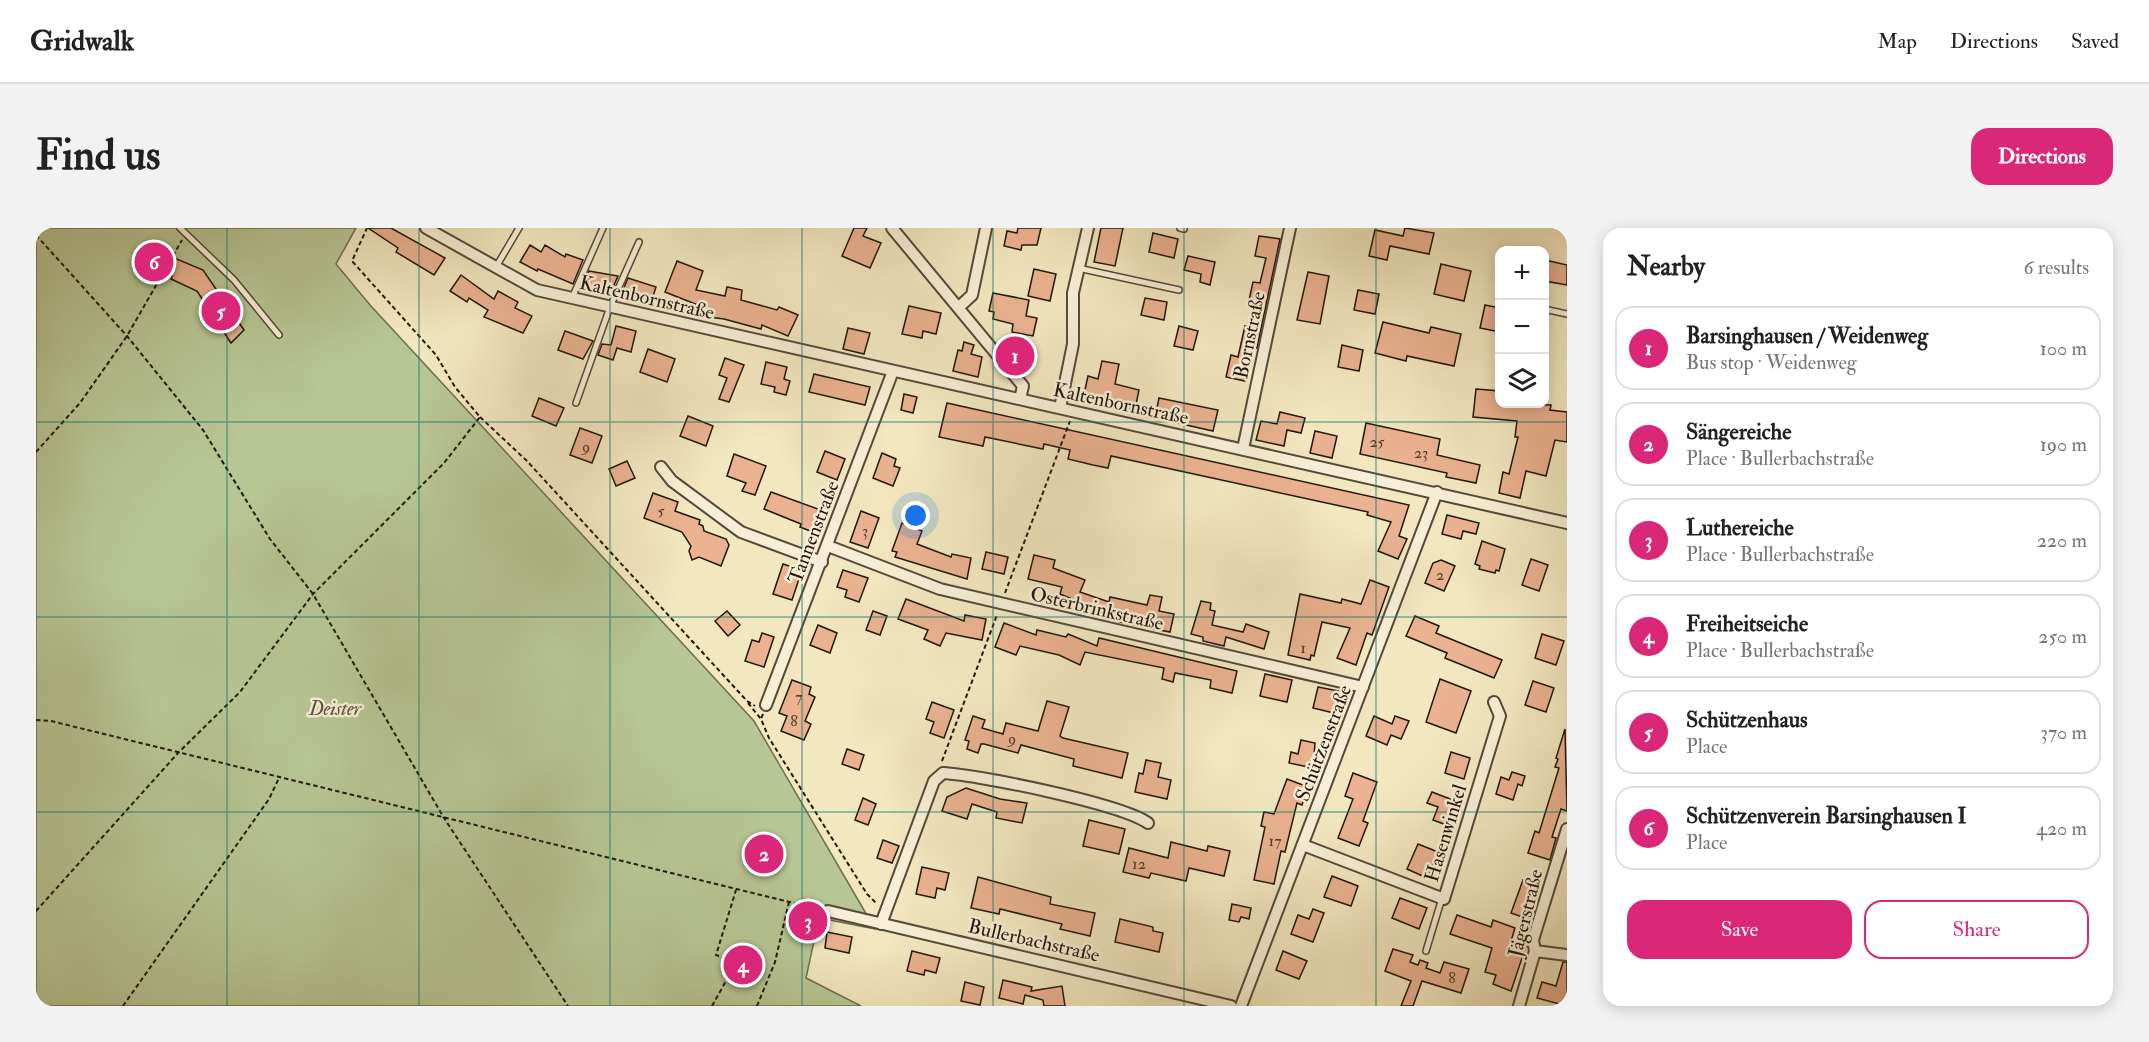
<!DOCTYPE html>
<meta charset="utf-8">
<style>
body{margin:0;font-family:"IM FELL Double Pica",serif;background:#f2f2f2;color:#222}
.controls{position:absolute;right:18px;top:18px;display:grid;overflow:hidden;border-radius:12px;box-shadow:0 3px 15px #0003}
.controls button{width:54px;height:54px;display:grid;place-items:center;padding:0;border:0;border-bottom:2px solid #e0e0e0;background:#fff;color:#222;font:30px sans-serif}
.you{position:absolute;left:880px;top:288px;width:21px;height:21px;margin:-15px;border:4px solid #fff;border-radius:50%;background:#1a73e8;box-shadow:0 0 0 9px #1a73e833}
.badge{display:grid;place-items:center;width:39px;height:39px;border-radius:50%;background:#db2777;color:#fff;font-size:20px;font-weight:700}
.pin{position:absolute;translate:-50% -50%;border:3px solid #fff;box-shadow:0 2px 6px #0006}
.list{margin:0;padding:0;list-style:none}
h2{display:flex;justify-content:space-between;align-items:center;height:78px;margin:0;padding:0 24px;font-size:26px}
h2 small{font-size:20px;font-weight:400;color:#767676}
.list li{display:grid;grid-template-columns:39px 1fr auto;gap:18px;align-items:center;box-sizing:border-box;height:84px;margin:0 12px 12px;padding:0 12px;border:2px solid #e0e0e0;border-radius:18px}
.list b{display:block;font-size:22px;white-space:nowrap}
.list p{margin:0;font-size:20px;white-space:nowrap;color:#767676}
.list em{font-size:20px;font-style:normal;color:#767676}
.actions{display:flex;gap:12px;padding:18px 24px}
.actions a{flex:1;padding:14px 0;border:2px solid #db2777;border-radius:18px;text-align:center;font-size:21px;color:#db2777}
.actions .main{background:#db2777;color:#fff}
.icon{flex:none;width:33px;height:33px;fill:none;stroke:currentColor;stroke-width:2;stroke-linecap:round;stroke-linejoin:round}
.map{position:relative;flex:none;width:1531px;height:778px;overflow:hidden;border-radius:18px}
header{display:flex;align-items:center;gap:36px;box-sizing:border-box;height:84px;padding:0 30px;background:#fff;border-bottom:2px solid #e0e0e0}
header strong{font-size:28px}
nav{display:flex;gap:33px;margin-inline-start:auto;font-size:21px}
.intro{display:flex;align-items:center;justify-content:space-between;box-sizing:border-box;height:144px;padding:0 36px}
h1{margin:0;font-size:42px}
.button{padding:15px 27px;border-radius:18px;background:#db2777;color:#fff;font-size:21px;font-weight:700}
main{display:flex;gap:36px;padding:0 36px}
aside{flex:1;background:#fff;border-radius:18px;box-shadow:0 3px 15px #0003}
.map>svg:first-child{display:block}
.green{fill:#b7c694;stroke:#6c6e50;stroke-width:1.5}
.building{fill:#eab290;stroke:#20160d;stroke-width:1.5}
.lines{fill:none;stroke-linecap:round;stroke-linejoin:round}
.service-casing{stroke:#544a3a;stroke-width:8}
.minor-casing{stroke:#544a3a;stroke-width:14}
.path{stroke:#20160d;stroke-width:2;stroke-dasharray:4.5 3;stroke-linecap:butt}
.service{stroke:#f7efd5;stroke-width:5}
.minor{stroke:#f7efd5;stroke-width:10}
.grid{fill:none;stroke:#0f766e;stroke-width:1.5;stroke-opacity:0.55}
.labels{text-anchor:middle;stroke-width:5;stroke-linejoin:round;paint-order:stroke}
.number-label{font-size:16px;fill:#523d2e}
.street-label{font-size:20px;fill:#20160d;stroke:#f7efd5}
.park-label{font-size:20px;font-style:italic;fill:#55543c;stroke:#f7efd5}
</style>
<header>
<strong>Gridwalk</strong>
<nav><a>Map</a><a>Directions</a><a>Saved</a></nav>
</header>
<div class="intro"><h1>Find us</h1><a class="button">Directions</a></div>
<main>
<div class="map">
<svg width="1531" height="778" viewBox="0 0 1531 778">
<rect width="100%" height="100%" fill="#f2e7bf"/>
<filter id="stains"><feTurbulence type="fractalNoise" baseFrequency=".00333" numOctaves="4"/><feColorMatrix values="0 0 0 0 .2 0 0 0 0 .09 0 0 0 0 .02 0 0 0 .5 -.17"/></filter>
<radialGradient id="worn" r=".72"><stop offset=".6" stop-color="#630" stop-opacity="0"/><stop offset="1" stop-color="#630" stop-opacity=".3"/></radialGradient>
<path class="green" d="M0,0H320L300,36L334,77L718,493L839,701L783,690L770,750L825,778H0Z"/>
<g class="building">
<path d="M332,0H355L409,30L398,47L360,24L362,20Z"/>
<path d="M818,0H831L827,8L845,15L834,40L806,28Z"/>
<path d="M982,0H1005L1001,17H986L985,22L968,18L971,3L981,5Z"/>
<path d="M1065,0H1087L1079,38L1058,34Z"/>
<path d="M1369,0L1398,5L1393,26L1354,18L1351,32L1333,28L1339,2L1367,8Z"/>
<path d="M1117,5L1142,11L1138,30L1113,24Z"/>
<path d="M1223,8L1244,11L1221,120L1217,119L1209,153L1190,149L1195,127L1202,129L1209,98L1216,100L1221,73L1213,72L1217,54L1224,55L1230,30L1219,28Z"/>
<path d="M119,14L134,23L131,27L167,42L208,102L195,115L161,63L135,51L136,48L108,32Z"/>
<path d="M494,17L505,24L509,17L529,29L530,26L547,32L537,56L502,41L501,43L484,34Z"/>
<path d="M1152,28L1179,34L1174,57L1164,54L1165,46L1148,42Z"/>
<path d="M1509,32L1531,37V57L1509,53Z"/>
<path d="M641,33L667,43L660,62L689,68L691,59L706,62L705,72L741,82L743,79L762,87L752,108L726,97L725,101L688,91L665,88L667,79L629,64Z"/>
<path d="M1405,36L1435,43L1428,73L1398,66Z"/>
<path d="M998,41L1020,46L1014,73L992,68Z"/>
<path d="M553,43L582,48L573,68L552,64L546,60Z"/>
<path d="M1272,44L1293,48L1284,96L1261,92Z"/>
<path d="M425,47L458,71L462,63L482,74L479,80L496,88L487,105L448,89L452,82L433,70L431,74L414,63Z"/>
<path d="M592,50L620,59L614,77L585,67Z"/>
<path d="M1322,62L1343,66L1339,86L1318,82Z"/>
<path d="M957,65L993,72L990,88L1001,90L997,108L976,104L977,96L957,91L958,84L953,83Z"/>
<path d="M1109,70L1131,74L1128,92L1105,87Z"/>
<path d="M1449,77L1464,80V104L1444,100Z"/>
<path d="M873,78L905,85L900,106L887,103L886,110L866,106Z"/>
<path d="M1347,94L1393,105L1395,99L1425,106L1418,138L1371,128L1370,133L1339,125Z"/>
<path d="M580,98L600,103L595,124L581,120L577,132L562,127L566,116L575,117Z"/>
<path d="M1143,98L1162,103L1157,122L1138,118Z"/>
<path d="M812,100L834,105L828,126L807,121Z"/>
<path d="M529,103L557,113L547,131L522,122Z"/>
<path d="M928,114L938,117L935,126L946,129L942,149L917,143L922,122L926,123Z"/>
<path d="M1306,117L1327,122L1323,143L1302,139Z"/>
<path d="M612,121L639,131L631,154L604,144Z"/>
<path d="M689,130L708,137L693,174L683,171L691,150L683,147Z"/>
<path d="M1066,133L1083,136L1079,156L1103,162L1099,181L1047,171L1052,148L1062,151Z"/>
<path d="M730,134L751,139L748,151L754,153L750,167L738,164L739,159L725,156Z"/>
<path d="M778,146L834,159L829,177L773,164Z"/>
<path d="M1440,161L1464,163V176L1515,177L1514,182L1531,184V214L1519,212L1510,248L1490,243L1484,270L1463,265L1467,244L1473,246L1482,209H1479L1481,193L1437,189Z"/>
<path d="M868,166L881,169L877,185L865,182Z"/>
<path d="M503,170L528,180L520,198L496,188Z"/>
<path d="M1123,170L1182,182L1177,203L1119,190Z"/>
<path d="M911,175L1373,277L1363,308L1371,311L1362,331L1342,323L1355,294L1331,287L1332,284L1075,228L1072,240L1057,237L1032,231L1034,222L1008,216L1007,221L949,209L947,218L903,209Z"/>
<path d="M1244,184L1269,190L1265,205L1251,202L1248,218L1220,212L1225,193L1241,196Z"/>
<path d="M652,188L677,198L670,218L644,208Z"/>
<path d="M1330,195L1404,211L1401,227L1444,237L1440,255L1410,249L1411,245L1324,226Z"/>
<path d="M544,200L566,208L556,235L534,227Z"/>
<path d="M1279,203L1301,208L1296,230L1274,225Z"/>
<path d="M789,223L809,231L801,252L781,244Z"/>
<path d="M846,225L860,231L858,238L864,240L857,258L837,250Z"/>
<path d="M698,226L730,238L719,267L706,263L710,255L691,248Z"/>
<path d="M591,233L599,250L580,258L573,241Z"/>
<path d="M735,264L790,284L782,306L764,299L765,296L728,281Z"/>
<path d="M617,265L642,274L639,283L664,292L663,296L667,298L668,303L690,311L693,317L685,338L663,329L656,332L653,323L655,318L646,304L608,290Z"/>
<path d="M825,283L843,290L832,320L814,314Z"/>
<path d="M1411,287L1443,295L1440,306L1427,303L1425,311L1406,306Z"/>
<path d="M866,295L886,303L881,316L915,329L916,326L935,330L931,351L859,329L861,324L856,323Z"/>
<path d="M1446,313L1469,321L1463,343L1460,342L1459,345L1443,341L1444,338L1439,336Z"/>
<path d="M950,324L972,329L968,346L946,341Z"/>
<path d="M998,327L1019,332L1017,340L1049,352L1044,364L1073,374L1074,369L1111,377L1114,367L1126,369L1123,383L1138,386L1134,404L1069,391L1039,379L1043,367L1041,373L1024,366L1026,359L992,351Z"/>
<path d="M1495,331L1512,337L1503,363L1486,357Z"/>
<path d="M1405,332L1419,338L1408,363L1389,355L1397,335Z"/>
<path d="M747,336L766,342L756,372L737,366Z"/>
<path d="M807,342L832,350L823,374L809,369L811,362L801,359Z"/>
<path d="M1334,352L1353,359L1336,407L1331,405L1320,437L1301,430L1314,400L1286,394L1278,428L1275,427L1274,432L1252,427L1264,366L1305,375L1306,371L1325,376Z"/>
<path d="M870,371L928,393L929,387L950,391L946,412L910,405L904,418L888,411L892,402L862,391Z"/>
<path d="M1165,373L1175,375L1174,382L1179,383L1176,397L1207,404L1210,396L1233,404L1228,421L1190,409L1188,418L1167,413V409L1155,406Z"/>
<path d="M691,383L704,397L692,408L679,393Z"/>
<path d="M837,383L851,388L844,407L830,402Z"/>
<path d="M1379,388L1403,398L1400,405L1466,432L1458,450L1409,430L1411,425L1370,408Z"/>
<path d="M968,395L1000,407L1001,402L1030,409L1032,406L1061,418L1063,410L1201,443L1196,465L1174,460L1175,452L1139,445L1137,454L1126,451L1128,440L1049,424L1044,437L1023,427L984,418L980,427L959,419Z"/>
<path d="M782,397L801,405L794,425L774,417Z"/>
<path d="M726,405L738,409L728,439L709,433L716,412L723,414Z"/>
<path d="M1506,406L1528,413L1520,437L1499,430Z"/>
<path d="M1229,446L1256,452L1251,474L1224,468Z"/>
<path d="M1404,451L1435,463L1420,505L1390,494Z"/>
<path d="M756,452L775,459L773,466L779,469L769,493L775,496L768,512L745,503L751,488L743,485Z"/>
<path d="M1497,453L1518,460L1510,484L1489,477Z"/>
<path d="M1282,459L1303,463L1298,485L1277,480Z"/>
<path d="M1011,473L1033,479L1024,508L1027,510L1092,525L1086,550L1037,538L1038,531L985,517L982,525L948,516H945L942,525L931,521L933,513L929,512L937,488L949,492L946,500L967,506L970,495L1002,503Z"/>
<path d="M896,474L918,482L908,510L894,505L898,494L890,491Z"/>
<path d="M1338,488L1356,496L1359,488L1373,493L1365,511L1355,507L1351,517L1330,508Z"/>
<path d="M1529,501L1531,583L1525,581L1516,609L1520,610L1514,632L1492,625L1499,603L1503,605L1523,540L1519,539L1522,531L1520,530Z"/>
<path d="M1265,512L1279,515L1277,540L1253,535L1255,524L1262,526Z"/>
<path d="M811,521L828,527L823,542L806,536Z"/>
<path d="M1415,524L1434,530L1428,551L1409,545Z"/>
<path d="M1110,532L1125,535L1122,549L1135,552L1131,571L1099,564L1103,545L1107,546Z"/>
<path d="M1476,544L1489,548L1486,558L1482,556L1477,572L1460,566L1465,549L1473,552Z"/>
<path d="M1317,545L1341,554L1327,593L1332,595L1323,618L1302,610L1317,571L1309,568Z"/>
<path d="M1251,551L1272,559L1266,577L1261,575L1249,624L1245,623L1238,656L1218,652L1229,599L1225,598L1228,584L1238,586Z"/>
<path d="M930,560L964,571L991,575L986,595L960,590L961,584L936,576L931,591L906,583L911,569Z"/>
<path d="M1396,564L1422,574L1413,598L1397,592L1402,579L1391,575Z"/>
<path d="M827,570L840,576L832,597L819,592Z"/>
<path d="M1053,592L1089,601L1083,626L1047,618Z"/>
<path d="M847,612L863,618L856,635L841,630Z"/>
<path d="M1135,614L1171,623L1172,618L1194,623L1188,648L1153,640L1150,653L1115,645L1113,650L1087,644L1093,620L1132,630Z"/>
<path d="M1382,616L1402,624L1391,650L1371,641Z"/>
<path d="M886,639L913,645L909,662L901,660L899,670L880,666Z"/>
<path d="M1296,648L1322,658L1315,678L1288,669Z"/>
<path d="M942,649L1015,669L1014,676L1059,685L1054,708L1024,701L1026,696L964,681L963,686L935,680Z"/>
<path d="M1487,652L1500,657L1496,670L1502,672L1495,692L1475,685Z"/>
<path d="M1364,670L1391,680L1383,701L1356,690Z"/>
<path d="M1196,676L1215,680L1213,691L1205,689L1203,694L1193,692Z"/>
<path d="M1277,681L1288,685L1277,714L1255,706L1262,687L1273,691Z"/>
<path d="M1421,687L1455,699L1457,692L1479,700L1475,713L1490,718L1475,763L1457,756L1460,747L1449,744L1456,720L1414,706Z"/>
<path d="M1084,691L1117,699V703L1127,705L1123,724L1079,714Z"/>
<path d="M791,704L816,709L813,725L789,720Z"/>
<path d="M1357,721L1377,727L1374,734L1382,737L1384,732L1392,735L1390,740L1404,745L1408,734L1433,741L1425,765L1386,753L1377,778H1365L1375,753L1349,743Z"/>
<path d="M876,723L904,730L900,745L889,742L888,747L871,743Z"/>
<path d="M1247,723L1271,733L1263,751L1240,742Z"/>
<path d="M1527,734H1531V778L1501,770L1506,754L1520,758Z"/>
<path d="M967,752L996,759L995,763L1026,758L1029,778H1008L1007,772L989,767L987,776L963,770Z"/>
<path d="M929,754L948,759L944,777L925,773Z"/>
</g>
<g class="lines">
<defs>
<g id="service">
<path d="M144,0L198,52L243,107"/>
<path d="M1144,0L1148,1"/>
<path d="M460,39L483,0"/>
<path d="M1042,40L1143,62"/>
<path d="M536,70L567,0"/>
<path d="M1508,81L1531,86"/>
<path d="M540,175L574,79L603,14"/>
<path d="M1390,723L1406,670"/>
</g>
<g id="minor">
<path d="M390,0L501,62L1531,295"/>
<path d="M856,0L987,158L984,171"/>
<path d="M923,79L936,67L950,0"/>
<path d="M1024,180L1037,116V65L1052,0"/>
<path d="M1207,221L1254,0"/>
<path d="M625,239L636,253L705,304L786,334"/>
<path d="M792,318L904,361L1327,459"/>
<path d="M730,477L857,143"/>
<path d="M1267,617L1408,671L1464,488L1458,474"/>
<path d="M792,683L1195,778"/>
<path d="M845,696L898,553L907,545C944,547 1085,576 1112,595"/>
<path d="M1499,723L1531,727"/>
<path d="M1205,778L1401,264"/>
<path d="M1483,778L1499,723L1497,712L1531,601"/>
</g>
</defs>
<use href="#service" class="service-casing"/>
<use href="#minor" class="minor-casing"/>
<g class="path">
<path d="M0,7L91,108L167,202L234,311L277,366L408,590L532,778"/>
<path d="M444,189L491,233L711,473L719,478"/>
<path d="M0,224L44,175L91,108L146,12"/>
<path d="M969,365L1034,193"/>
<path d="M712,475L725,491"/>
<path d="M727,486L725,491L733,510L831,666L840,675"/>
<path d="M0,492L15,493L782,681"/>
<path d="M906,533L961,387"/>
<path d="M0,683L142,525L204,464L277,366L408,235L444,189L419,159L400,127L316,33L331,0"/>
<path d="M87,778L233,571L243,550"/>
<path d="M676,778L700,735L680,727L700,662"/>
<path d="M721,778L739,734L753,674"/>
</g>
<use href="#service" class="service"/>
<use href="#minor" class="minor"/>
</g>
<path class="grid" d="M191,0V778M383,0V778M574,0V778M766,0V778M957,0V778M1148,0V778M1340,0V778M0,194H1531M0,389H1531M0,584H1531"/>
<g class="labels">
<g class="number-label">
<text x="1341" y="219">25</text>
<text x="550" y="224">9</text>
<text x="1385" y="230">23</text>
<text x="625" y="288">5</text>
<text x="829" y="308">3</text>
<text x="1404" y="352">2</text>
<text x="1267" y="425">1</text>
<text x="763" y="474">7</text>
<text x="758" y="498">8</text>
<text x="976" y="516">9</text>
<text x="1239" y="618">17</text>
<text x="1103" y="641">12</text>
<text x="1416" y="755">8</text>
</g>
<g class="street-label">
<text transform="translate(611 69) rotate(13)" y="7">Kaltenbornstraße</text>
<text transform="translate(1213 107) rotate(-78)" y="7">Bornstraße</text>
<text transform="translate(1085 175) rotate(12)" y="7">Kaltenbornstraße</text>
<text transform="translate(777 304) rotate(-69)" y="7">Tannenstraße</text>
<text transform="translate(1061 380) rotate(13)" y="7">Osterbrinkstraße</text>
<text transform="translate(1287 515) rotate(-69)" y="7">Schützenstraße</text>
<text transform="translate(1409 605) rotate(-73)" y="7">Hasenwinkel</text>
<text transform="translate(1489 685) rotate(-76)" y="7">Jägerstraße</text>
<text transform="translate(998 712) rotate(13)" y="7">Bullerbachstraße</text>
</g>
<g class="park-label">
<text x="299" y="487">Deister</text>
</g>
</g>
<rect width="100%" height="100%" filter="url(#stains)"/>
<rect width="100%" height="100%" fill="url(#worn)"/>
</svg>
<div class="controls">
<button>+</button>
<button>−</button>
<button><svg class="icon" aria-label="layers" viewBox="0 0 24 24"><path d="M12 4l9 5-9 5-9-5zM3 14l9 5 9-5"/></svg></button>
</div>
<div class="you"></div>
<div class="pin badge" style="left:979px;top:128px">1</div>
<div class="pin badge" style="left:728px;top:626px">2</div>
<div class="pin badge" style="left:772px;top:693px">3</div>
<div class="pin badge" style="left:707px;top:737px">4</div>
<div class="pin badge" style="left:185px;top:83px">5</div>
<div class="pin badge" style="left:118px;top:34px">6</div>
</div>
<aside>
<h2>Nearby<small>6 results</small></h2>
<ul class="list">
<li><span class="badge">1</span><div><b>Barsinghausen / Weidenweg</b><p>Bus stop · Weidenweg</p></div><em>100 m</em></li>
<li><span class="badge">2</span><div><b>Sängereiche</b><p>Place · Bullerbachstraße</p></div><em>190 m</em></li>
<li><span class="badge">3</span><div><b>Luthereiche</b><p>Place · Bullerbachstraße</p></div><em>220 m</em></li>
<li><span class="badge">4</span><div><b>Freiheitseiche</b><p>Place · Bullerbachstraße</p></div><em>250 m</em></li>
<li><span class="badge">5</span><div><b>Schützenhaus</b><p>Place</p></div><em>370 m</em></li>
<li><span class="badge">6</span><div><b>Schützenverein Barsinghausen I</b><p>Place</p></div><em>420 m</em></li>
</ul>
<div class="actions"><a class="main">Save</a><a>Share</a></div>
</aside>
</main>
